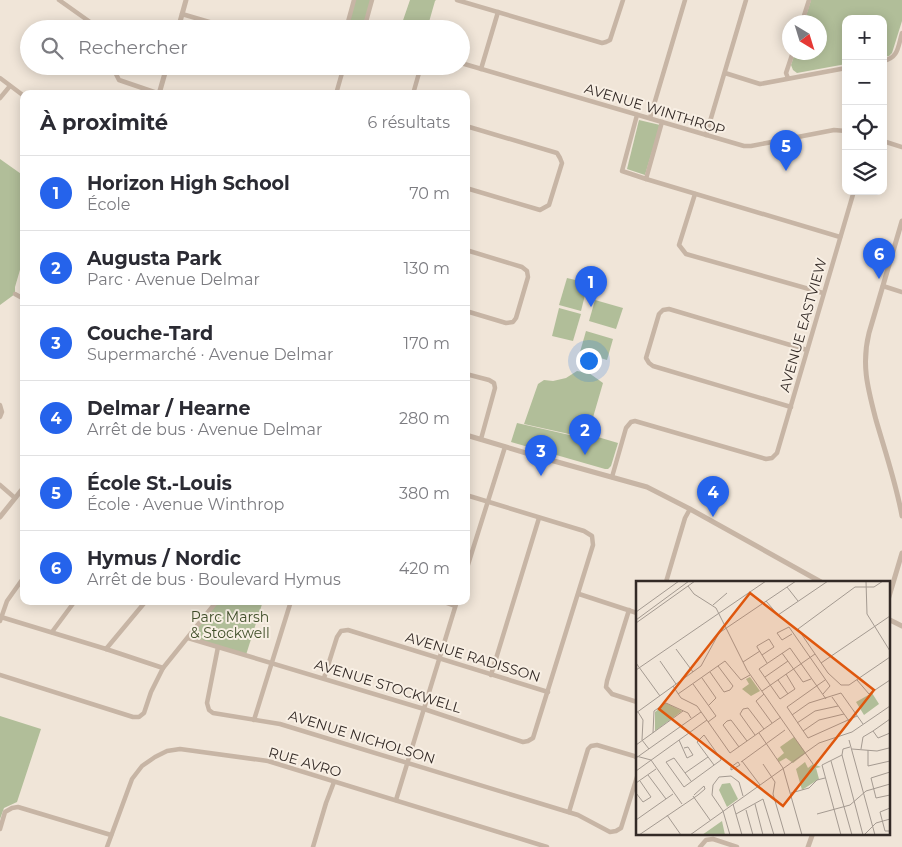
<!DOCTYPE html>
<html lang="fr">
<meta charset="utf-8">
<style>
body{margin:0;font-family:Montserrat,sans-serif;background:#f2f2f3;color:#2b2b33}
.controls{position:absolute;right:15px;top:15px;display:grid;overflow:hidden;border-radius:10px;box-shadow:0 2px 12px #0003}
.controls button{width:45px;height:45px;display:grid;place-items:center;padding:0;border:0;border-bottom:1px solid #e1e1e2;background:#fff;color:#2b2b33;font:25px sans-serif}
.compass{position:absolute;left:782px;top:15px;width:45px;height:45px;border-radius:50%;background:#fff;box-shadow:0 2px 12px #0003;rotate:142deg}
.you{position:absolute;left:588px;top:360px;width:18px;height:18px;margin:-12px;border:4px solid #fff;border-radius:50%;background:#1a73e8;box-shadow:0 0 0 8px #1a73e833}
.badge{display:grid;place-items:center;width:32px;height:32px;border-radius:50%;background:#2563eb;color:#fff;font-size:16px;font-weight:700}
.pin{position:absolute;translate:-50% -41px;filter:drop-shadow(0 1px 2px #0008)}
.pin::after{content:'';position:absolute;top:26px;width:18px;height:15px;background:inherit;clip-path:polygon(0 0,100% 0,50% 100%)}
.list{margin:0;padding:0;list-style:none}
h2{display:flex;justify-content:space-between;align-items:center;height:65px;margin:0;padding:0 20px;font-size:21px}
h2 small{font-size:16px;font-weight:400;color:#7c7c81}
.list li{display:grid;grid-template-columns:32px 1fr auto;gap:15px;align-items:center;box-sizing:border-box;height:75px;padding:0 20px;border-top:1px solid #e1e1e2}
.list b{display:block;font-size:19px;white-space:nowrap}
.list p{margin:0;font-size:16px;white-space:nowrap;color:#7c7c81}
.list em{font-size:16px;font-style:normal;color:#7c7c81}
.icon{flex:none;width:28px;height:28px;fill:none;stroke:currentColor;stroke-width:2;stroke-linecap:round;stroke-linejoin:round}
.map{position:relative;flex:none;width:902px;height:847px;overflow:hidden}
.search{position:absolute;background:#fff;box-shadow:0 2px 12px #0003;left:20px;top:20px;width:450px;height:55px;display:flex;align-items:center;gap:12px;box-sizing:border-box;padding:0 18px;border-radius:28px;color:#7c7c81;font-size:19px}
.panel{position:absolute;background:#fff;box-shadow:0 2px 12px #0003;left:20px;top:90px;width:450px;height:515px;border-radius:10px}
.map>svg:first-child{display:block}
.green{fill:#b1be99}
.lines{fill:none;stroke-linecap:round;stroke-linejoin:round}
.minor{stroke:#c7b5a5;stroke-width:4.5}
.tertiary{stroke:#c7b5a5;stroke-width:5}
.labels{text-anchor:middle;stroke-width:4;stroke-linejoin:round;paint-order:stroke}
.street-label{font-size:14px;fill:#332a26;stroke:#f8efe4}
.park-label{font-size:14px;fill:#42502b;stroke:#f8efe4}
.inset-road{fill:none;stroke:#a49a91;stroke-width:1}
.view{fill:#df570d;fill-opacity:0.15;stroke:#df570d;stroke-width:2.5}
.inset-edge{fill:none;stroke:#332a26;stroke-width:2.5}
</style>
<div class="map">
<svg width="902" height="847" viewBox="0 0 902 847">
<rect width="100%" height="100%" fill="#f0e5d8"/>
<g class="green">
<path d="M354,0H372L364,29H346Z"/>
<path d="M410,0H436L435,1L427,29H400Z"/>
<path d="M811,0H902V21L892,53L889,56L883,57V19H846V64L797,73L793,70L791,65L795,53L820,52V22H804Z"/>
<path d="M639,120L660,125L645,175L627,169Z"/>
<path d="M0,159L24,176V264L22,263L15,287V294L0,305Z"/>
<path d="M567,278L588,283L581,311L559,305Z"/>
<path d="M595,300L623,308L616,329L589,321Z"/>
<path d="M559,308L581,314L573,341L552,336Z"/>
<path d="M586,331L613,339L607,360L580,352Z"/>
<path d="M577,371L589,373L603,383L587,438L524,424L538,384L544,380L553,381L566,378Z"/>
<path d="M517,423L587,439L589,434L591,435L618,443L611,466L608,469H605L511,442Z"/>
<path d="M218,601H263L246,655L188,638Z"/>
<path d="M0,716L41,729L17,802L4,808L0,819Z"/>
</g>
<g class="lines">
<g class="minor">
<path d="M59,0L90,22L95,29"/>
<path d="M457,0L602,43L606,42L610,40L623,0"/>
<path d="M182,14L233,29"/>
<path d="M802,22L809,0"/>
<path d="M346,29L354,0"/>
<path d="M364,29L372,0"/>
<path d="M883,61C899,58 898,46 902,33"/>
<path d="M461,63L744,146H751L834,130L846,131"/>
<path d="M112,66L119,80L160,94"/>
<path d="M481,69L498,12"/>
<path d="M725,73L760,84L846,68"/>
<path d="M0,78L24,96"/>
<path d="M788,78L786,73L793,52"/>
<path d="M336,94L344,66"/>
<path d="M413,94L421,66"/>
<path d="M0,98L10,86"/>
<path d="M637,115L622,171L646,179L840,237"/>
<path d="M650,118L685,0"/>
<path d="M466,126L557,153L560,158L562,163L549,205L540,210L466,188"/>
<path d="M706,135L746,0"/>
<path d="M883,141L902,147"/>
<path d="M646,179L662,122"/>
<path d="M695,194L679,245L686,254L823,293"/>
<path d="M466,250L522,267L527,271L528,277L516,318L513,322L506,323L466,311"/>
<path d="M883,286L902,292"/>
<path d="M15,294L24,299"/>
<path d="M466,374L489,380L494,383L495,388L481,439"/>
<path d="M0,405L2,412L0,417"/>
<path d="M791,407L653,366L649,363L646,358L659,314L663,310L669,309L807,350"/>
<path d="M612,477L626,428L631,422L635,421L766,459L772,458L777,453L854,191"/>
<path d="M0,485L15,498"/>
<path d="M466,571L505,447"/>
<path d="M666,582L685,518L690,509"/>
<path d="M579,594L637,613"/>
<path d="M441,601L455,606"/>
<path d="M629,610L607,681L606,687L612,694L637,702"/>
<path d="M1,617L106,649L163,668"/>
<path d="M0,621L7,601L24,577"/>
<path d="M52,632L75,601"/>
<path d="M188,638L424,709L523,742L528,741L533,738L593,545L592,536L584,531L466,495"/>
<path d="M218,647L207,703L209,710L213,713L280,724L578,815L610,832L616,831L621,828L637,777"/>
<path d="M106,649L146,601"/>
<path d="M0,675L133,717H139L144,713L151,692L163,668L217,601"/>
<path d="M491,675L539,518"/>
<path d="M324,678L337,637L341,631L348,630L548,692"/>
<path d="M254,720L291,601"/>
<path d="M396,800L457,601"/>
<path d="M569,812L588,749L591,746L597,745L634,756L637,758"/>
<path d="M0,829L5,812L12,808L18,807L111,835"/>
<path d="M107,847L132,779L142,766L155,757L167,751L180,749L268,761L547,847"/>
<path d="M313,847L326,803L334,782"/>
<path d="M700,847L706,840L713,839L737,847"/>
</g>
<g class="tertiary">
<path d="M178,29L186,0"/>
<path d="M159,94L167,66"/>
<path d="M902,221L869,333C861,365 868,389 876,420C885,451 896,483 902,516"/>
<path d="M466,435L536,456L647,487L690,509L821,582"/>
<path d="M0,517L24,487"/>
<path d="M888,600L902,553"/>
<path d="M888,619L902,626"/>
<path d="M808,847L813,833"/>
</g>
</g>
<g class="labels">
<g class="street-label">
<text transform="translate(655 109) rotate(17)" y="5">AVENUE WINTHROP</text>
<text transform="translate(803 325) rotate(-74)" y="5">AVENUE EASTVIEW</text>
<text transform="translate(473 657) rotate(17)" y="5">AVENUE RADISSON</text>
<text transform="translate(388 686) rotate(17)" y="5">AVENUE STOCKWELL</text>
<text transform="translate(362 737) rotate(17)" y="5">AVENUE NICHOLSON</text>
<text transform="translate(305 762) rotate(16)" y="5">RUE AVRO</text>
</g>
<g class="park-label">
<text x="230" y="622">Parc Marsh<tspan x="230" dy="16">&amp; Stockwell</tspan></text>
</g>
</g>
<g transform="translate(636 581)">
<rect width="254" height="254" fill="#f0e5d8"/>
<path d="M114,96L124,110L115,115L106,108L113,103L110,98ZM236,112L243,123L228,134L220,121ZM30,122L46,130L19,150V131ZM158,156L170,172L157,182L150,177L143,181L141,178L148,172L144,166ZM169,181L172,187L177,183L185,186L180,187L183,198L166,209L160,188ZM94,202L102,218L91,226L83,209L86,203ZM86,240L89,254H66Z" fill="#b1be99"/>
<path class="inset-road" d="M230,0L231,33L254,70M247,0L238,6H219L162,48L192,92L205,104H213L254,76M52,5L58,13L80,27L111,89L177,183M151,6L162,20M130,20L142,34L192,0M77,24L91,12M0,31L43,0M0,39L53,0M0,42L59,0M156,53L146,59L141,52L153,46L194,105L187,113M40,68L57,91M146,72L167,101L175,98M126,74L138,66L133,58L121,65V66L131,82M24,80L40,103M107,81L124,70M0,82L24,115M185,82L254,35M0,89L130,0M74,91L88,111L94,109L97,105L82,85M150,93L159,108L144,118L123,88L154,67L190,118M129,96L152,80M66,97L80,117L73,124M142,99L152,113M189,99L151,126L172,157L221,135M221,99L233,113L254,99M57,103L80,135L72,141M37,105L45,117L61,125L94,172L145,136M126,110L179,73M42,113L89,80L105,99L114,94M128,113L120,120L136,142M196,116L213,140M2,131L7,139L6,159L13,168M0,132L65,85L83,52L160,0M156,134L173,122L205,112L227,143M254,138L237,150L242,157L254,152M161,142L179,130L202,125M167,150L183,139L208,133M17,152L18,130L30,122L52,132L55,137M123,152L147,187L166,254M119,154L104,133L107,128L112,127L128,148M43,159L51,177L57,174L52,166L48,167M213,159L239,254M0,164L47,130M103,166L87,144L91,140L95,139L111,160M214,166L207,168L206,174L227,254M216,168L241,170L253,167M225,168L227,156L237,150M232,169V185L254,180M0,175L15,179L46,223M0,177L65,131M106,180L124,204M195,180L216,254M102,181L104,184L95,189V186ZM105,181L149,149M127,183L139,201L137,213L149,254M0,190L71,139M254,191L235,197L240,217L254,214M49,192L72,176M12,194L30,218M55,200L38,177L30,181L48,206L85,179V178L68,154L61,161L78,184M0,202L20,188M0,212L7,221L15,216L4,200M155,212L173,207L181,199L189,197M57,215L74,239M97,223L106,254M119,223L127,254M254,227L244,231L249,250H254M110,229L117,254M100,233L127,218L138,254M181,233L214,224L230,210L254,203M31,234L45,254M0,239L37,213M3,254L62,214L69,208L68,205L58,214M54,254L183,162L216,151L254,125M94,254L87,230L76,214L77,204L83,196L95,195L103,201L107,215M205,254L186,184L206,174M228,254L240,242L254,238"/>
<path class="view" d="M114,12L238,109L147,225L23,128Z"/>
<rect width="254" height="254" class="inset-edge"/>
</g>
</svg>
<div class="controls">
<button>+</button>
<button>−</button>
<button><svg class="icon" aria-label="locate" viewBox="0 0 24 24"><circle cx="12" cy="12" r="6"/><path d="M12 2v4M12 18v4M2 12h4M18 12h4"/></svg></button>
<button><svg class="icon" aria-label="layers" viewBox="0 0 24 24"><path d="M12 4l9 5-9 5-9-5zM3 14l9 5 9-5"/></svg></button>
</div>
<svg class="compass" viewBox="-18 -18 36 36"><path d="M0-13l5 13h-10z" fill="#e53935"/><path d="M0 13l5-13h-10z" fill="#7c7c81"/></svg>
<div class="you"></div>
<div class="pin badge" style="left:591px;top:307px">1</div>
<div class="pin badge" style="left:585px;top:455px">2</div>
<div class="pin badge" style="left:541px;top:476px">3</div>
<div class="pin badge" style="left:713px;top:517px">4</div>
<div class="pin badge" style="left:786px;top:171px">5</div>
<div class="pin badge" style="left:879px;top:279px">6</div>
<div class="search"><svg class="icon" aria-label="search" viewBox="0 0 24 24"><circle cx="10" cy="10" r="6"/><path d="M15 15l6 6"/></svg>Rechercher</div>
<section class="panel">
<h2>À proximité<small>6 résultats</small></h2>
<ul class="list">
<li><span class="badge">1</span><div><b>Horizon High School</b><p>École</p></div><em>70 m</em></li>
<li><span class="badge">2</span><div><b>Augusta Park</b><p>Parc · Avenue Delmar</p></div><em>130 m</em></li>
<li><span class="badge">3</span><div><b>Couche-Tard</b><p>Supermarché · Avenue Delmar</p></div><em>170 m</em></li>
<li><span class="badge">4</span><div><b>Delmar / Hearne</b><p>Arrêt de bus · Avenue Delmar</p></div><em>280 m</em></li>
<li><span class="badge">5</span><div><b>École St.-Louis</b><p>École · Avenue Winthrop</p></div><em>380 m</em></li>
<li><span class="badge">6</span><div><b>Hymus / Nordic</b><p>Arrêt de bus · Boulevard Hymus</p></div><em>420 m</em></li>
</ul>
</section>
</div>
